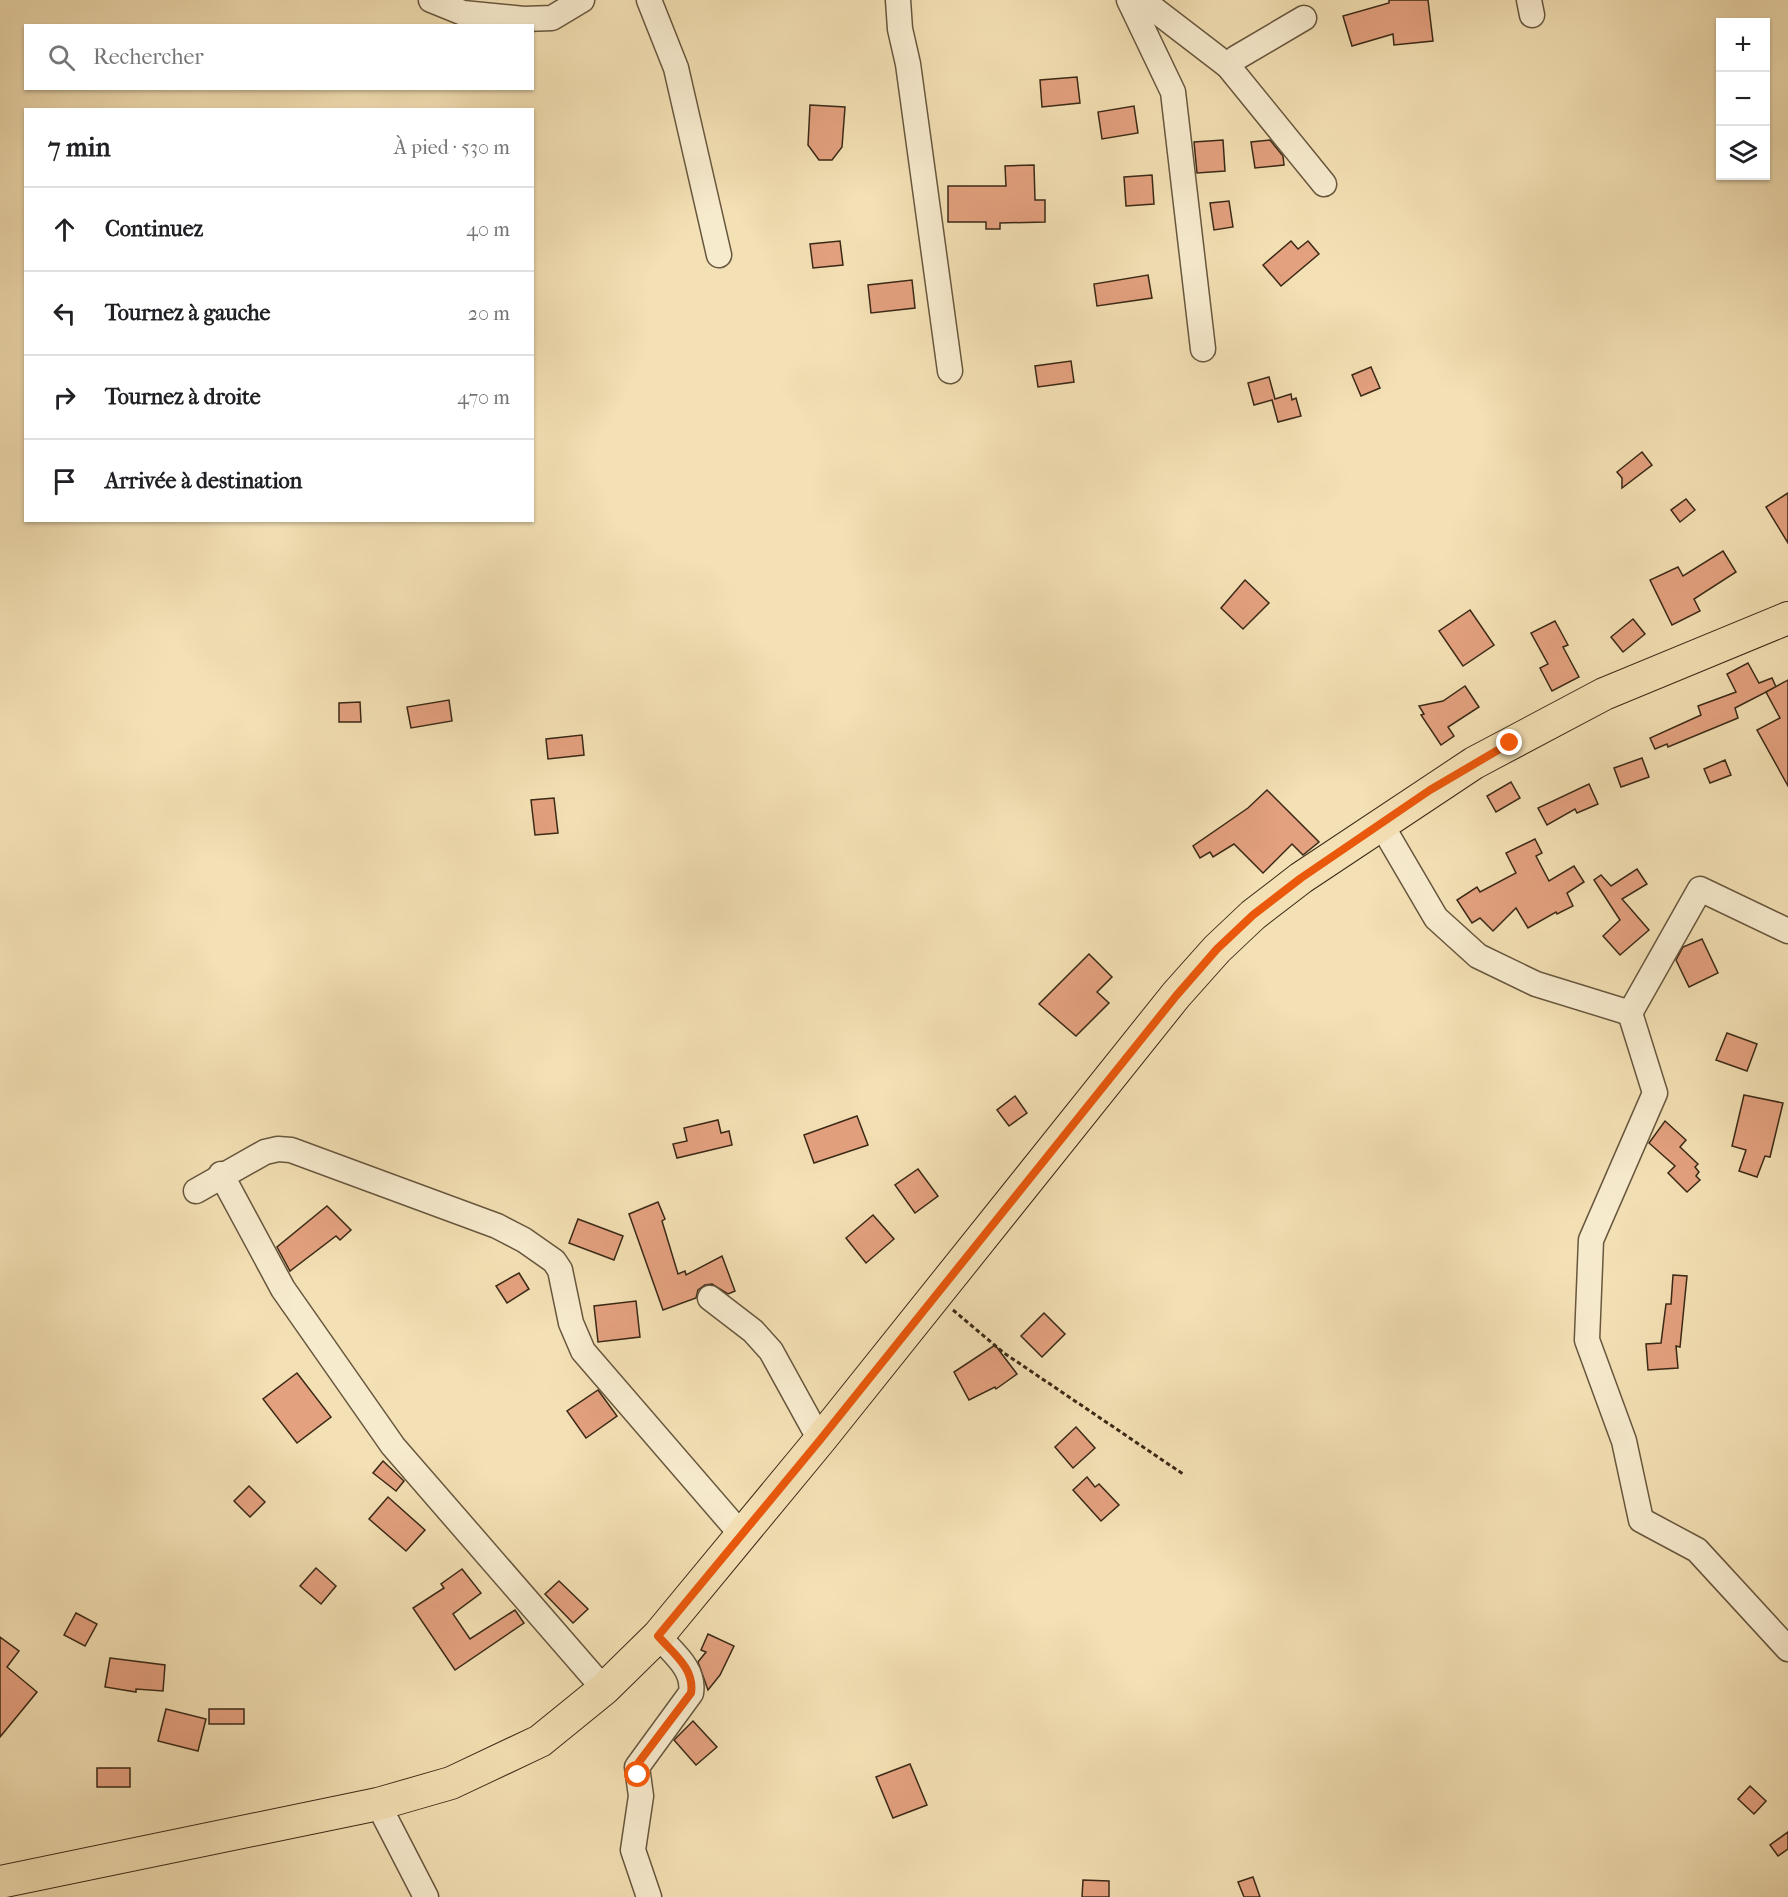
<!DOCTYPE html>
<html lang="fr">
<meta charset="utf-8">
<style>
body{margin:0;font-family:"IM FELL French Canon",serif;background:#f2f2f2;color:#202124}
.controls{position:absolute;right:18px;top:18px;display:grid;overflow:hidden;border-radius:0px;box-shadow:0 2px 4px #0004}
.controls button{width:54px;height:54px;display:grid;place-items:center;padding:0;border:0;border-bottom:2px solid #e0e0e0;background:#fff;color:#202124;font:30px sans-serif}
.stop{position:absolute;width:18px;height:18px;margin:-14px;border:4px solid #ea580c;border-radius:50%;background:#fff}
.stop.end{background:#ea580c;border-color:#fff;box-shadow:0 2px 6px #0008}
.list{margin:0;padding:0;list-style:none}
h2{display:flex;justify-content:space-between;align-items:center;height:78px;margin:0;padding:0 24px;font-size:26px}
h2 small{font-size:20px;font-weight:400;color:#757577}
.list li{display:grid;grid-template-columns:39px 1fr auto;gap:18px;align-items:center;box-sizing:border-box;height:84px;padding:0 24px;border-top:2px solid #e0e0e0}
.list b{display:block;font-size:22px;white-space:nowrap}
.list em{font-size:20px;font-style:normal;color:#757577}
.icon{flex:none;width:33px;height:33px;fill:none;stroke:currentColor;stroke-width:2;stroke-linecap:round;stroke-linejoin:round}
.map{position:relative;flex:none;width:1788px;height:1897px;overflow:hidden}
.search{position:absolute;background:#fff;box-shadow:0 2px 4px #0004;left:24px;top:24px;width:510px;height:66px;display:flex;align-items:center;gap:15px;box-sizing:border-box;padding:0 21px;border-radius:0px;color:#757577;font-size:22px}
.panel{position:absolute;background:#fff;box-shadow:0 2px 4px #0004;left:24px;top:108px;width:510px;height:414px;border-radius:0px}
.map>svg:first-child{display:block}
.building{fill:#e4a17f;stroke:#3a2916;stroke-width:1.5}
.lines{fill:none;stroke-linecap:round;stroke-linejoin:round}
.minor-casing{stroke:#68573e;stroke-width:27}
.major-casing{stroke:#3a2916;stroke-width:34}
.path{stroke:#3a2916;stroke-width:3;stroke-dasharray:4.5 3;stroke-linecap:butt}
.minor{stroke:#f7ebce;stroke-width:24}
.major{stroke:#f3e0b4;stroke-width:32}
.route{stroke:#ea580c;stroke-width:8}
</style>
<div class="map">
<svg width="1788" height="1897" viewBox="0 0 1788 1897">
<rect width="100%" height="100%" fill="#f3e0b4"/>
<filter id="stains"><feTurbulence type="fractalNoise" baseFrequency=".00333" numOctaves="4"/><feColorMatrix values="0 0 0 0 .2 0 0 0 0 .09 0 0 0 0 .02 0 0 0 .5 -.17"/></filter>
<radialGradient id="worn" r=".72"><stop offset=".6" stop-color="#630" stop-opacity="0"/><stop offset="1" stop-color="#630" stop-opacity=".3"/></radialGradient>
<g class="building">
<path d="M1389,0H1428L1433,41L1394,45L1393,34L1352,46L1343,16L1389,3Z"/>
<path d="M1077,77L1080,103L1042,107L1040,80Z"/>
<path d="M810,105L845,107L842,147L832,160H819L808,145Z"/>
<path d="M1134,106L1138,133L1102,139L1098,112Z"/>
<path d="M1223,140L1225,171L1197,173L1194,142Z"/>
<path d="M1270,140L1283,156L1284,165L1255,168L1251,142Z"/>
<path d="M1034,165L1035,200H1045V222L1000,223V229H986V222H948V186H1006L1005,166Z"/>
<path d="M1152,175L1154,204L1126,206L1124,177Z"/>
<path d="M1229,201L1233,227L1214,230L1210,203Z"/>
<path d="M840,241L843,265L813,268L810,244Z"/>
<path d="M1291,241L1298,249L1308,241L1319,254L1281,286L1263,265Z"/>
<path d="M1148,275L1152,298L1097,306L1094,284Z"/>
<path d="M912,280L915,308L871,313L868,285Z"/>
<path d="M1071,361L1074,382L1038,387L1035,366Z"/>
<path d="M1371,367L1380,388L1361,396L1352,375Z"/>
<path d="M1269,377L1275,399L1291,394L1292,400L1296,398L1301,416L1278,422L1272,400L1254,405L1248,383Z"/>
<path d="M1642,452L1652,465L1622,488V478L1617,472Z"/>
<path d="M1788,493V543L1766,507Z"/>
<path d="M1686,499L1695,510L1680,522L1671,510Z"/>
<path d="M1723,551L1736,572L1694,599L1700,611L1672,625L1650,580L1678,567L1683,576Z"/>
<path d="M1245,580L1269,603L1243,629L1221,608Z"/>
<path d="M1470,610L1494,645L1463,666L1439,631Z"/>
<path d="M1633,619L1645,634L1623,652L1611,637Z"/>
<path d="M1555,621L1568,645L1563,647L1579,677L1552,691L1540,668L1548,664L1531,633Z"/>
<path d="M1748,663L1759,683L1772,678L1776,687L1735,708L1738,718L1668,747L1667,744L1655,749L1650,738L1701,715L1698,706L1736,692L1727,674Z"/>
<path d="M1788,680V786L1757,730L1780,718L1766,692Z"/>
<path d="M1465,686L1479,707L1448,727L1454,736L1441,745L1421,715L1424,714L1419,706L1443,701Z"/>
<path d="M449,700L452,721L411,728L407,707Z"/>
<path d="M360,702L361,722H339V703Z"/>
<path d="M582,735L584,755L548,759L546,739Z"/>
<path d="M1642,758L1649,777L1621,787L1614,768Z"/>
<path d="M1725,760L1731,775L1710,783L1704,769Z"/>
<path d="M1511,782L1520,798L1496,812L1487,796Z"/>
<path d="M1589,784L1598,804L1577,813L1575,809L1547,825L1538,808Z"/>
<path d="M1267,790L1319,842L1303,855L1292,844L1263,873L1234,844L1213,857L1210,852L1200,858L1193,846L1248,808Z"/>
<path d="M554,798L558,833L535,835L531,800Z"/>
<path d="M1535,839L1542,853L1536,856L1549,881L1574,866L1584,882L1567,893L1573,906L1557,914L1556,912L1528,928L1516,908L1493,931L1480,918L1472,923L1457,900L1477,887L1480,892L1516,873L1506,853Z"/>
<path d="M1637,869L1647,884L1622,899L1649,930L1620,955L1603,936L1620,920L1594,880L1601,875L1611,886Z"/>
<path d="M1702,939L1718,973L1689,987L1676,960L1683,947Z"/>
<path d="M1089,954L1112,977L1097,992L1109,1003L1076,1036L1039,1004Z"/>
<path d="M1727,1033L1757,1044L1747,1071L1716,1060Z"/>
<path d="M1744,1095L1783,1103L1770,1157L1765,1156L1757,1177L1739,1171L1746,1150L1732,1146Z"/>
<path d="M1015,1096L1027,1113L1009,1126L997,1110Z"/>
<path d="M857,1116L868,1145L814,1163L804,1135Z"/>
<path d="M718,1120L721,1133L729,1131L732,1145L677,1158L673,1144L687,1141L684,1128Z"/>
<path d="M1665,1121L1686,1140L1680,1147L1698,1164L1695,1167L1699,1172L1696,1176L1700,1180L1687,1192L1668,1173L1675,1166L1649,1143Z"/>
<path d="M918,1169L938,1196L915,1213L895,1185Z"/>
<path d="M658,1202L665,1219L662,1221L678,1274L685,1271L686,1275L722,1256L735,1291L728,1294L712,1284L705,1285L698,1290L696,1298L663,1310L629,1214Z"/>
<path d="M327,1206L351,1230L340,1240L336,1236L290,1271L277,1247Z"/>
<path d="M873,1215L894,1239L866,1263L846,1238Z"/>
<path d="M578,1219L623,1236L614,1260L569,1243Z"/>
<path d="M519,1273L529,1289L507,1303L496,1286Z"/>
<path d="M1673,1275L1687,1276L1680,1347L1676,1346L1678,1368L1648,1370L1646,1344L1661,1343L1666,1304H1671Z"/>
<path d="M636,1301L640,1337L598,1342L594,1306Z"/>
<path d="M1044,1313L1065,1334L1042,1357L1021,1336Z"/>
<path d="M995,1345L1017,1374L996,1389L995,1387L969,1400L954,1372Z"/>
<path d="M297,1373L331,1417L297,1443L263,1399Z"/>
<path d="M598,1390L617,1416L586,1438L567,1411Z"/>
<path d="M1076,1427L1095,1448L1073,1468L1055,1447Z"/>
<path d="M383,1461L404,1481L396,1491L373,1473Z"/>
<path d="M1087,1477L1095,1487L1099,1484L1119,1505L1101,1521L1073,1490Z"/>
<path d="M249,1486L265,1502L250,1517L234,1501Z"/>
<path d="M388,1497L425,1530L406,1551L369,1519Z"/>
<path d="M316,1568L336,1586L321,1604L300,1586Z"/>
<path d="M462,1569L481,1593L453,1614L470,1639L515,1610L524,1623L455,1670L413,1608L444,1588L441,1584Z"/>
<path d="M559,1581L588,1609L573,1623L545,1594Z"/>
<path d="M76,1613L97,1624L85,1646L64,1635Z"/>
<path d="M708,1634L734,1646L720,1675L708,1690L698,1662L706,1652L701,1650Z"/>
<path d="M0,1637L19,1651L7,1667L37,1692L0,1737Z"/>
<path d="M110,1658L165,1665L163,1691L136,1689V1692L105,1687Z"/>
<path d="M166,1709L206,1719L198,1751L158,1741Z"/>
<rect x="209" y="1709" width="35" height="15"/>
<path d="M693,1721L717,1747L696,1765L674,1740Z"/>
<path d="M910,1764L927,1805L893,1818L876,1777Z"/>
<rect x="97" y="1768" width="33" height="19"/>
<path d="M1750,1786L1766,1801L1754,1814L1738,1799Z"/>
<path d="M1788,1832V1849L1778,1856L1770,1845Z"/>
<path d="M1253,1877L1260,1897H1244L1238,1882Z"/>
<path d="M1083,1880L1109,1881V1897H1082Z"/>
</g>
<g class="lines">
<defs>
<g id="minor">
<path d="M431,0L463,13L524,19L552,18L582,0"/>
<path d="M649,0L676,68L719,255"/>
<path d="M898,0L900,29L908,64L950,371"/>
<path d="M1129,0L1173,92L1203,349"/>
<path d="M1142,0L1228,66L1324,184"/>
<path d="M1529,0L1532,15"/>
<path d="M1228,66L1236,58L1304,18"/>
<path d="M1381,824L1436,918L1478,956L1536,984L1630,1013L1700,889L1788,931"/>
<path d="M1630,1013L1655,1093L1591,1240L1587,1340L1624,1441L1641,1520L1697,1550L1788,1649"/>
<path d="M221,1174L283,1289L393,1446L604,1689"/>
<path d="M196,1191L265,1152L278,1149L291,1150L497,1226L524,1240L554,1261L560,1270L571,1323L583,1351L741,1534"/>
<path d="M710,1298L753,1331L771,1351L820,1440"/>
<path d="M378,1804L426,1897"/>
<path d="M649,1897L633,1850L641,1796L637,1767L691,1693C695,1669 673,1653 658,1636"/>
</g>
<path id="major" d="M0,1882L378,1804L451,1783L540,1741L604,1689L658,1636L820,1440L1176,995L1217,949L1253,915L1301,878L1474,763L1604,694L1788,618"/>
</defs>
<use href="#minor" class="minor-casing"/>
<use href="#major" class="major-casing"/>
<path class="path" d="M953,1310L1004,1353L1183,1474"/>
<use href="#minor" class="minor"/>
<use href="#major" class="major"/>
</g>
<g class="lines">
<path class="route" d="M638,1775L639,1762L691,1693C695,1669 673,1653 658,1636L820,1440L1176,996L1217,949L1253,915L1301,878L1430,790L1510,743"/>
</g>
<rect width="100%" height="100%" filter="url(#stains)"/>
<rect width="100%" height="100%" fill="url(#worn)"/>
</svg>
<div class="controls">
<button>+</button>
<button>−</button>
<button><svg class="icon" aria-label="layers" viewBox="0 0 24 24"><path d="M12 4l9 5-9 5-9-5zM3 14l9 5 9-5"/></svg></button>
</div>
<div class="stop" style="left:638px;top:1775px"></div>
<div class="stop end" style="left:1510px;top:743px"></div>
<div class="search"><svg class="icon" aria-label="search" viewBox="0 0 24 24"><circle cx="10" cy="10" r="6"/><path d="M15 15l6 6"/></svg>Rechercher</div>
<section class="panel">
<h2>7 min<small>À pied · 530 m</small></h2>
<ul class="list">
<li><svg class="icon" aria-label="ahead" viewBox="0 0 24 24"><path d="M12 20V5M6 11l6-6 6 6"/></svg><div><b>Continuez</b></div><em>40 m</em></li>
<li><svg class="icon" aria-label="left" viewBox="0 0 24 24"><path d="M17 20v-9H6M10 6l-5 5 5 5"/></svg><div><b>Tournez à gauche</b></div><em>20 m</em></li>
<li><svg class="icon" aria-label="right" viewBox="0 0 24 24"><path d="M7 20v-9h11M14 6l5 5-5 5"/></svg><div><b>Tournez à droite</b></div><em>470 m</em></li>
<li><svg class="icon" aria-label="arrive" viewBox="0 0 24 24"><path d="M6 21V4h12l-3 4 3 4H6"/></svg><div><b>Arrivée à destination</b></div></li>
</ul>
</section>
</div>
